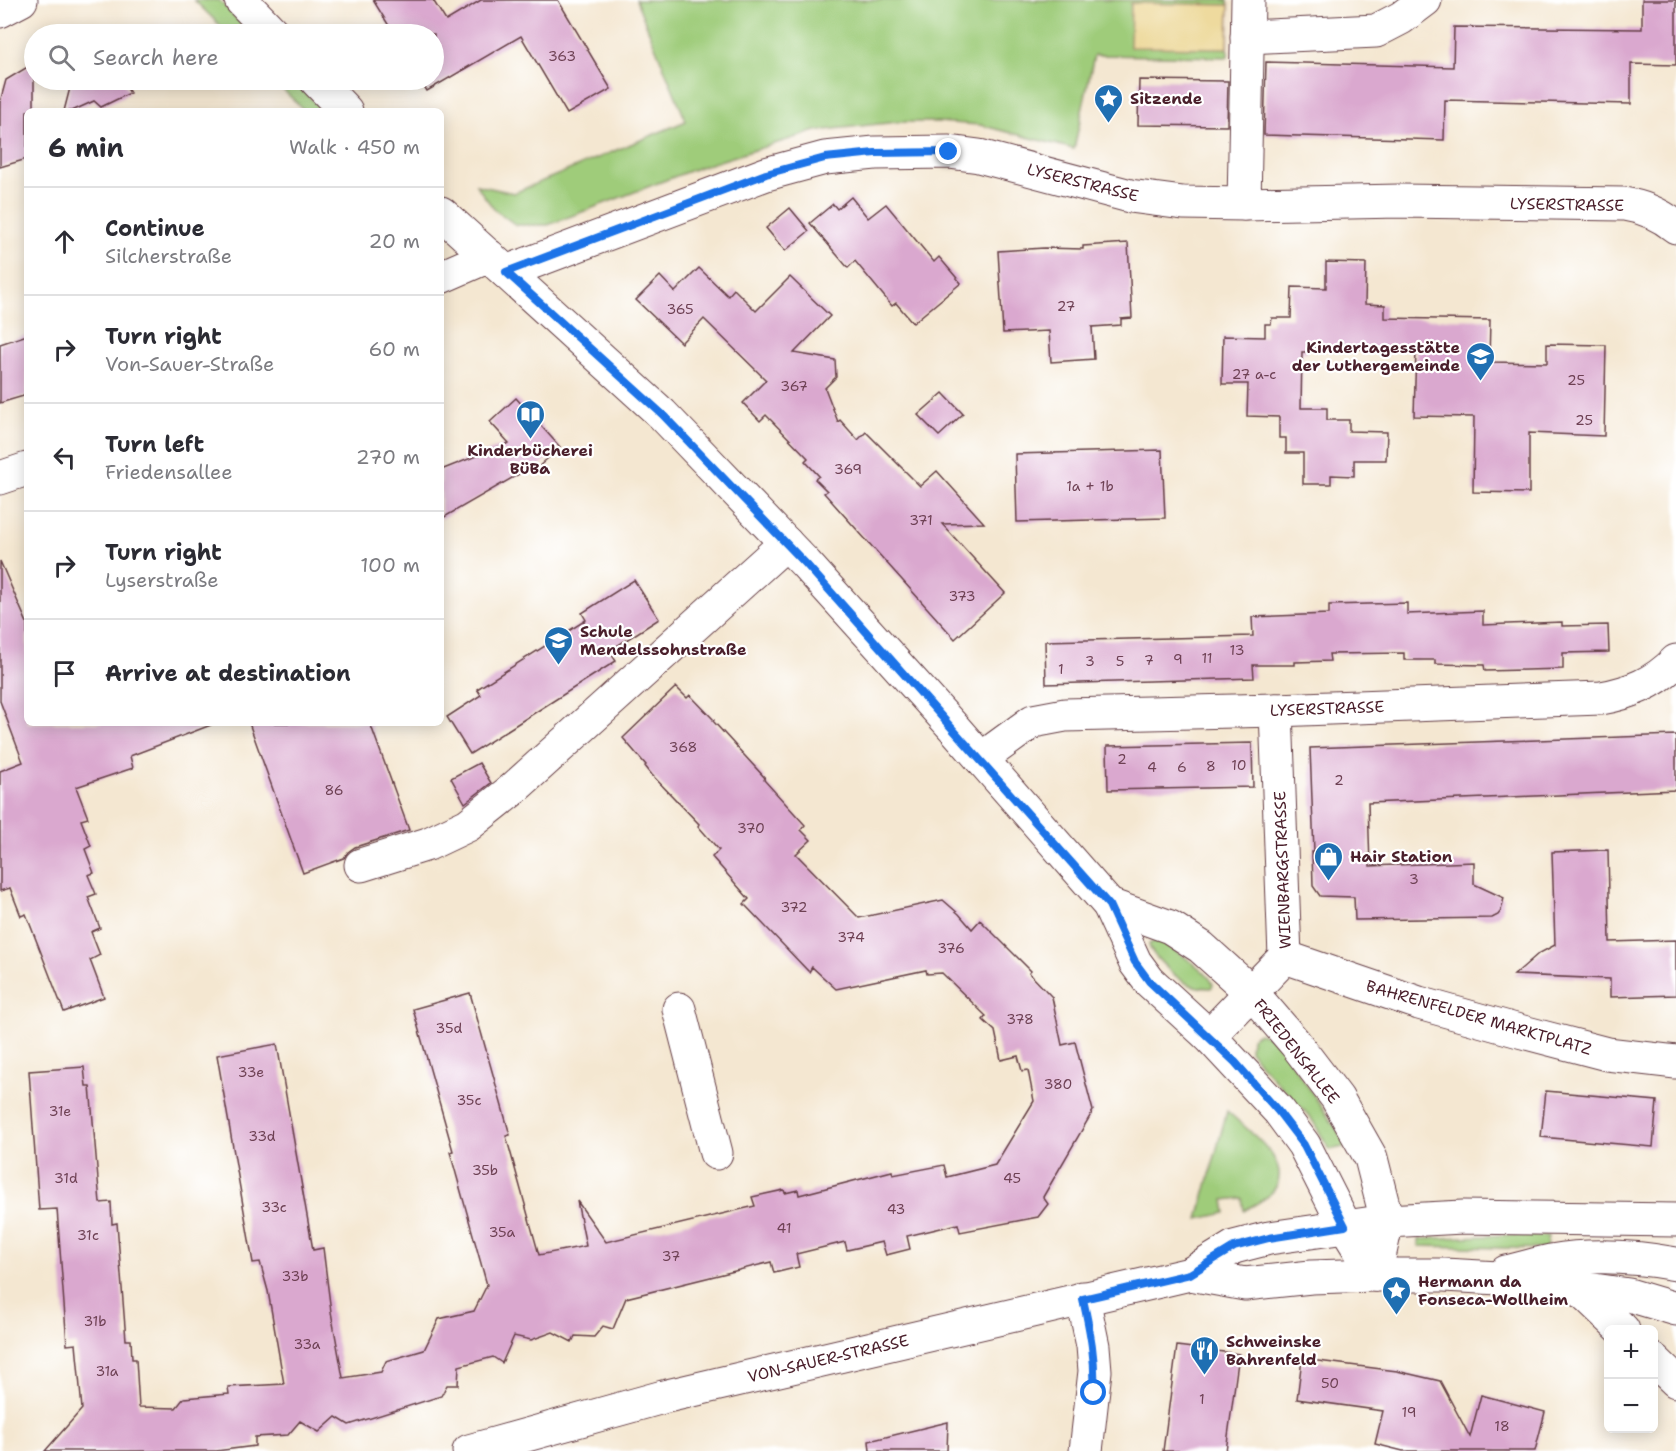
<!DOCTYPE html>
<meta charset="utf-8">
<style>
body{margin:0;font-family:"Shantell Sans",sans-serif;background:#f2f2f3;color:#2b2b33}
.controls{position:absolute;right:18px;bottom:18px;display:grid;overflow:hidden;border-radius:9px;box-shadow:0 3px 15px #0003}
.controls button{width:54px;height:54px;display:grid;place-items:center;padding:0;border:0;border-bottom:2px solid #e1e1e2;background:#fff;color:#2b2b33;font:30px sans-serif}
.stop{position:absolute;width:18px;height:18px;margin:-14px;border:4px solid #1a73e8;border-radius:50%;background:#fff}
.stop.end{background:#1a73e8;border-color:#fff;box-shadow:0 2px 6px #0008}
.list{margin:0;padding:0;list-style:none}
h2{display:flex;justify-content:space-between;align-items:center;height:78px;margin:0;padding:0 24px;font-size:26px}
h2 small{font-size:20px;font-weight:400;color:#7c7c81}
.list li{display:grid;grid-template-columns:39px 1fr auto;gap:18px;align-items:center;box-sizing:border-box;height:108px;padding:0 24px;border-top:2px solid #e1e1e2}
.list b{display:block;font-size:22px;white-space:nowrap}
.list p{margin:0;font-size:20px;white-space:nowrap;color:#7c7c81}
.list em{font-size:20px;font-style:normal;color:#7c7c81}
.icon{flex:none;width:33px;height:33px;fill:none;stroke:currentColor;stroke-width:2;stroke-linecap:round;stroke-linejoin:round}
.map{position:relative;flex:none;width:1676px;height:1451px;overflow:hidden}
.search{position:absolute;background:#fff;box-shadow:0 3px 15px #0003;left:24px;top:24px;width:420px;height:66px;display:flex;align-items:center;gap:15px;box-sizing:border-box;padding:0 21px;border-radius:33px;color:#7c7c81;font-size:22px}
.panel{position:absolute;background:#fff;box-shadow:0 3px 15px #0003;left:24px;top:108px;width:420px;height:618px;border-radius:9px}
.map>svg:first-child{display:block}
.green{fill:#9fcc7a;stroke:#747652;stroke-width:1.5}
.sand{fill:#eeda9e;stroke:#9c7c64;stroke-width:1.5}
.building{fill:#daa8cf}
.lines{fill:none;stroke-linecap:round;stroke-linejoin:round}
.minor-casing{stroke:#643d44;stroke-width:35}
.major-casing{stroke:#643d44;stroke-width:35}
.highway-casing{stroke:#643d44;stroke-width:35}
.minor{stroke:#fff;stroke-width:33}
.major{stroke:#fff;stroke-width:33}
.highway{stroke:#fff;stroke-width:33}
.route{stroke:#1a73e8;stroke-width:8}
.labels{text-anchor:middle;stroke-width:4.5;stroke-linejoin:round;paint-order:stroke}
.number-label{font-size:14px;fill:#6e4154}
.poi-label{font-size:16px;font-weight:bold;fill:#4a1f2b;stroke:#fff;text-anchor:start}
.street-label{font-size:16px;fill:#4a1f2b;stroke:#fff}
</style>
<div class="map">
<svg width="1676" height="1451" viewBox="0 0 1676 1451">
<rect width="100%" height="100%" fill="#fff"/>
<filter id="ink" filterUnits="userSpaceOnUse"><feTurbulence type="fractalNoise" baseFrequency=".0167" numOctaves="2"/><feDisplacementMap in="SourceGraphic" scale="12" xChannelSelector="R" yChannelSelector="G"/><feConvolveMatrix kernelMatrix="1 2 1 2 8 2 1 2 1" color-interpolation-filters="sRGB"/></filter>
<filter id="wash" filterUnits="userSpaceOnUse"><feTurbulence type="fractalNoise" baseFrequency=".008" numOctaves="4" result="noise"/><feDisplacementMap in="SourceGraphic" scale="24" xChannelSelector="R" yChannelSelector="G"/><feGaussianBlur stdDeviation="1.35" result="paint"/><feColorMatrix in="noise" values="0 0 0 0 0 0 0 0 0 0 0 0 0 0 0 0 0 1.4 0 .05"/><feComposite in="paint" operator="in"/></filter>
<g filter="url(#wash)">
<rect width="100%" height="100%" fill="#f4e7d1"/>
<g class="green">
<path d="M194,0H219L251,34H229Z"/>
<path d="M636,0H1228V57L1094,55L1074,149L980,125L938,122H897L816,131L700,167L548,225H516L494,209L476,185L514,193L686,121Z"/>
<path d="M273,80H293L323,111H305Z"/>
<path d="M1160,941C1173,949 1210,971 1213,985L1211,988C1202,988 1194,987 1186,983C1177,978 1149,954 1149,944L1153,942Z"/>
<path d="M1259,1033L1269,1036L1281,1047L1348,1146L1330,1150L1311,1118L1260,1064L1250,1050L1251,1038Z"/>
<path d="M1227,1111C1247,1130 1303,1167 1268,1196C1261,1202 1251,1206 1244,1211L1242,1198L1224,1200L1226,1213L1198,1219Z"/>
<path d="M1507,1235L1548,1236L1546,1249L1419,1246V1239Z"/>
</g>
<path class="sand" d="M1131,3L1229,5L1228,48L1130,47Z"/>
<g id="blocks">
<g class="building">
<path d="M373,0H433L446,21L481,0H558L611,89L567,114L521,36L427,91L420,80H434V34H394Z"/>
<path d="M1642,0H1676V65L1631,64V104L1445,100L1444,140L1264,135L1266,62L1453,67L1454,27L1642,29Z"/>
<path d="M34,63V111H27V159L0,167V102L6,80Z"/>
<path d="M72,80H122L130,93L101,107L94,101L72,111H64Z"/>
<path d="M1139,80L1228,81L1227,126L1138,125Z"/>
<path d="M851,197L868,218L886,204L934,262L939,257L961,283L913,323L896,303L892,306L855,261L848,268L810,223L833,204L837,209Z"/>
<path d="M790,208L809,231L785,251L766,228Z"/>
<path d="M1128,243L1132,318L1121,319V325L1092,327L1094,359L1051,362L1049,331L1003,333L998,251L1044,248L1083,249V246Z"/>
<path d="M1326,262L1366,263L1365,304L1385,305V318L1490,320L1489,362L1547,363V344L1606,345L1604,436L1529,433V493L1473,492L1474,417L1414,416L1416,350L1307,348V352H1302L1301,408H1327V420H1349V431L1387,432L1386,460H1354V476L1331,475V484H1303V453H1286V438H1279V417L1247,416L1248,384H1222L1223,336L1265,337V324H1271L1272,318H1291L1292,287L1326,288Z"/>
<path d="M699,268L728,296L734,289L756,311L790,277L830,316L794,353L835,360L836,377L825,388L838,422L840,420L858,440L866,432L920,486L937,471L984,523L942,524L1005,593L955,639L824,493L827,491L815,479L819,476L805,461L808,458L766,415L760,421L743,403L766,380L704,319L681,343L636,300L660,276L675,292Z"/>
<path d="M27,335V395L0,403V344Z"/>
<path d="M943,393L963,414L939,436L918,415Z"/>
<path d="M516,398L560,447L534,471L531,467L441,519V470L509,443L490,422Z"/>
<path d="M1162,450L1165,518L1017,522L1015,454Z"/>
<path d="M0,561L27,623V723H211V725L130,756L133,768L76,787L88,818L81,820L91,846L85,849L94,873L88,875L96,894L88,897L100,928L91,932L100,955L90,960L104,997L64,1012L26,914L21,916L10,888L0,891V771L23,762L0,701Z"/>
<path d="M634,580L659,619L609,651L616,661L470,754L447,717L481,695L477,689L586,620L582,613Z"/>
<path d="M1407,603V614L1483,611V625L1562,622V626L1608,625L1609,652L1563,653V669L1485,671L1484,665L1435,664V660H1404V653L1329,654L1330,661L1295,662V665H1253L1254,678L1046,684L1045,641L1253,636L1252,617L1329,614V605Z"/>
<path d="M676,687L687,698L690,695L714,720L713,721L765,778L764,780L805,825L801,830L811,840L796,854L859,918L943,900L959,914L972,929L980,920L1031,971L1029,973L1052,997L1062,1045L1075,1042L1093,1111L1043,1197L1048,1204L1038,1217L960,1232L958,1224L907,1236L910,1249L886,1255L882,1242L847,1250L845,1242L796,1254L799,1267L774,1273L771,1262L626,1298L613,1329L603,1326L594,1337L575,1336L572,1342L553,1332L531,1340L514,1336L502,1363L493,1357L459,1366L458,1385H447L441,1396L349,1425L336,1417L319,1432L300,1421L288,1435L255,1437V1446L216,1451H45L82,1409L76,1344L67,1345L57,1209L39,1210L29,1071L84,1067L86,1086H90L100,1203L111,1202L112,1224L117,1223L126,1340H131L132,1359H136L139,1407L176,1408L184,1398L229,1394L228,1387L284,1384L268,1291L260,1262L253,1263L217,1055L277,1044L313,1250L323,1248L331,1312L343,1378L381,1372L386,1361L424,1350L439,1319L474,1311L487,1285L450,1152L453,1151L413,1009L470,993L510,1135L506,1136L539,1255L586,1246L577,1201L606,1242L755,1206L752,1197L784,1190L785,1193L798,1190L799,1195L892,1171L893,1175L944,1165L947,1177L995,1165L1034,1101L1028,1070L1022,1071L1018,1056L1001,1060L995,1031L983,1020L986,1016L942,973L927,974L926,970L836,989L812,967L809,972L744,904L749,899L712,857L719,850L698,826L699,824L652,775L645,766L646,765L623,738Z"/>
<path d="M249,723H370L409,830L355,847L348,852L344,858L303,873Z"/>
<path d="M1676,735V790L1368,803L1370,866L1474,862V884L1504,898L1501,911L1498,915L1492,918L1355,920L1354,897L1320,896L1313,886L1312,852H1314L1310,748Z"/>
<path d="M1252,743L1253,787L1108,790L1107,746Z"/>
<path d="M479,763L491,783L465,803L451,778Z"/>
<path d="M1608,850L1610,942L1676,940V995L1610,997V979L1514,975L1538,954L1555,945L1552,852Z"/>
<path d="M1546,1091L1657,1101L1653,1147L1541,1137Z"/>
<path d="M1177,1346L1239,1354L1226,1451H1163Z"/>
<path d="M1302,1359L1397,1371L1440,1381L1470,1437L1481,1395L1545,1412L1535,1451H1403L1375,1444L1383,1411L1297,1399Z"/>
<path d="M948,1422L947,1451H870L869,1441Z"/>
</g>
</g>
</g>
<g filter="url(#ink)">
<use href="#blocks" fill-opacity="0" stroke="#643d44" stroke-width="1.5"/>
<g class="lines">
<defs>
<g id="minor">
<path d="M241,0L274,34"/>
<path d="M0,11L21,0"/>
<path d="M1247,37L1376,31L1401,18L1425,0"/>
<path d="M316,80L346,111"/>
<path d="M1244,204L1248,0"/>
<path d="M441,213L662,414L806,564L955,729L1109,905L1135,962L1149,981L1209,1036L1279,1111L1304,1145L1345,1226L1375,1275"/>
<path d="M506,272L766,174L825,158L875,153L949,152L979,156L1130,196L1183,203L1244,204L1400,201L1624,204C1644,207 1660,214 1676,227"/>
<path d="M441,277L489,256"/>
<path d="M0,478L27,469"/>
<path d="M981,759L1033,721L1065,715L1276,710L1601,698C1630,693 1655,683 1676,661"/>
<path d="M361,865L428,844L468,825L512,790L786,543"/>
<path d="M1109,905L1170,927L1201,947L1252,993L1295,1043L1337,1098L1371,1158L1387,1221L1375,1275"/>
<path d="M1285,957L1419,1003L1519,1031L1607,1054L1676,1062"/>
<path d="M679,1009L716,1153"/>
<path d="M1209,1036L1285,957L1276,710"/>
<path d="M1083,1298L1093,1346L1095,1371L1086,1451"/>
</g>
<g id="major">
<path d="M1506,1272C1521,1269 1536,1264 1551,1261C1591,1254 1637,1257 1676,1264"/>
<path d="M1190,1274L1245,1284L1311,1277L1375,1275H1444L1517,1279L1629,1295L1676,1309"/>
<path d="M469,1451L663,1397L1190,1274L1234,1247L1269,1238L1387,1221L1463,1217L1676,1220"/>
</g>
<g id="highway">
<path d="M1580,1289L1623,1330"/>
<path d="M1654,1360L1676,1381"/>
</g>
</defs>
<use href="#minor" class="minor-casing"/>
<use href="#major" class="major-casing"/>
<use href="#highway" class="highway-casing"/>
<use href="#minor" class="minor"/>
<use href="#major" class="major"/>
<use href="#highway" class="highway"/>
</g>
</g>
<g class="lines" filter="url(#ink)">
<path class="route" d="M949,152L875,153L825,158L766,174L506,272L662,414L806,564L1109,905L1135,962L1149,981L1235,1062L1278,1111L1304,1145L1345,1226L1269,1238L1234,1247L1190,1274L1083,1299C1090,1331 1096,1360 1094,1393"/>
</g>
<defs>
<symbol id="sight-pin" viewBox="-11 -11 22 30"><path d="M0 17L-7.5 6A9.5 9.5 0 1 1 7.5 6Z" fill="#1f6fb2" stroke="#fff"/><path d="M0-6L1.8-2.2L6-1.7L2.9 1.2L3.7 5.4L0 3.3L-3.7 5.4L-2.9 1.2L-6-1.7L-1.8-2.2Z" fill="#fff"/></symbol>
<symbol id="school-pin" viewBox="-11 -11 22 30"><path d="M0 17L-7.5 6A9.5 9.5 0 1 1 7.5 6Z" fill="#1f6fb2" stroke="#fff"/><path d="M0-5L7-2L0 1L-7-2ZM-4 1L0 2.5L4 1V4Q0 6-4 4Z" fill="#fff"/></symbol>
<symbol id="library-pin" viewBox="-11 -11 22 30"><path d="M0 17L-7.5 6A9.5 9.5 0 1 1 7.5 6Z" fill="#1f6fb2" stroke="#fff"/><path d="M-6-4Q-3-5.5-.7-3.5V5Q-3 3-6 4ZM6-4Q3-5.5 .7-3.5V5Q3 3 6 4Z" fill="#fff"/></symbol>
<symbol id="shop-pin" viewBox="-11 -11 22 30"><path d="M0 17L-7.5 6A9.5 9.5 0 1 1 7.5 6Z" fill="#1f6fb2" stroke="#fff"/><path d="M-5-2.5h2.3a2.7 3.5 0 0 1 5.4 0H5L5.5 6h-11ZM-1.5-2.5h3a1.5 2.3 0 0 0-3 0Z" fill="#fff"/></symbol>
<symbol id="restaurant-pin" viewBox="-11 -11 22 30"><path d="M0 17L-7.5 6A9.5 9.5 0 1 1 7.5 6Z" fill="#1f6fb2" stroke="#fff"/><path d="M-5-6h1v4h1v-4h1v4h1v-4h1v5L-1.5 .5V6h-2V.5L-5-1ZM5-6V6H3V1.5H1.5Q1.5-4 5-6Z" fill="#fff"/></symbol>
</defs>
<g fill-rule="evenodd">
<use href="#sight-pin" x="1092" y="82" width="33" height="45"/>
<use href="#school-pin" x="1464" y="340" width="33" height="45"/>
<use href="#library-pin" x="514" y="398" width="33" height="45"/>
<use href="#school-pin" x="542" y="624" width="33" height="45"/>
<use href="#shop-pin" x="1312" y="840" width="33" height="45"/>
<use href="#sight-pin" x="1380" y="1274" width="33" height="45"/>
<use href="#restaurant-pin" x="1188" y="1334" width="33" height="45"/>
</g>
<g class="labels">
<g class="number-label">
<text x="562" y="61">363</text>
<text x="1066" y="311">27</text>
<text x="680" y="314">365</text>
<text x="1254" y="379">27 a-c</text>
<text x="1576" y="385">25</text>
<text x="794" y="391">367</text>
<text x="1584" y="425">25</text>
<text x="848" y="474">369</text>
<text x="1090" y="491">1a + 1b</text>
<text x="921" y="525">371</text>
<text x="962" y="601">373</text>
<text x="1237" y="655">13</text>
<text x="1207" y="663">11</text>
<text x="1178" y="664">9</text>
<text x="1149" y="665">7</text>
<text x="1090" y="666">3</text>
<text x="1120" y="666">5</text>
<text x="1061" y="674">1</text>
<text x="683" y="752">368</text>
<text x="1122" y="764">2</text>
<text x="1239" y="770">10</text>
<text x="1211" y="771">8</text>
<text x="1152" y="772">4</text>
<text x="1182" y="772">6</text>
<text x="1339" y="785">2</text>
<text x="334" y="795">86</text>
<text x="751" y="833">370</text>
<text x="1414" y="884">3</text>
<text x="794" y="912">372</text>
<text x="851" y="942">374</text>
<text x="951" y="953">376</text>
<text x="1020" y="1024">378</text>
<text x="449" y="1033">35d</text>
<text x="251" y="1077">33e</text>
<text x="1058" y="1089">380</text>
<text x="469" y="1105">35c</text>
<text x="60" y="1116">31e</text>
<text x="262" y="1141">33d</text>
<text x="485" y="1175">35b</text>
<text x="66" y="1183">31d</text>
<text x="1012" y="1183">45</text>
<text x="274" y="1212">33c</text>
<text x="896" y="1214">43</text>
<text x="784" y="1233">41</text>
<text x="502" y="1237">35a</text>
<text x="88" y="1240">31c</text>
<text x="671" y="1261">37</text>
<text x="295" y="1281">33b</text>
<text x="95" y="1326">31b</text>
<text x="307" y="1349">33a</text>
<text x="107" y="1376">31a</text>
<text x="1330" y="1388">50</text>
<text x="1202" y="1404">1</text>
<text x="1409" y="1417">19</text>
<text x="1502" y="1431">18</text>
</g>
<g class="poi-label">
<text x="1130" y="104">Sitzende</text>
<text x="1460" y="353" text-anchor="end">Kindertagesstätte<tspan x="1460" dy="18">der Luthergemeinde</tspan></text>
<text x="530" y="456" text-anchor="middle">Kinderbücherei<tspan x="530" dy="18">BüBa</tspan></text>
<text x="580" y="637">Schule<tspan x="580" dy="18">Mendelssohnstraße</tspan></text>
<text x="1350" y="862">Hair Station</text>
<text x="1418" y="1287">Hermann da<tspan x="1418" dy="18">Fonseca-Wollheim</tspan></text>
<text x="1226" y="1347">Schweinske<tspan x="1226" dy="18">Bahrenfeld</tspan></text>
</g>
<g class="street-label">
<text transform="translate(1083 182) rotate(14)" y="6">LYSERSTRASSE</text>
<text transform="translate(1567 204) rotate(1)" y="6">LYSERSTRASSE</text>
<text transform="translate(1327 708) rotate(-2)" y="6">LYSERSTRASSE</text>
<text transform="translate(1282 870) rotate(-92)" y="6">WIENBARGSTRASSE</text>
<text transform="translate(1479 1017) rotate(16)" y="6">BAHRENFELDER MARKTPLATZ</text>
<text transform="translate(1297 1051) rotate(52)" y="6">FRIEDENSALLEE</text>
<text transform="translate(828 1358) rotate(-13)" y="6">VON-SAUER-STRASSE</text>
</g>
</g>
</svg>
<div class="controls">
<button>+</button>
<button>−</button>
</div>
<div class="stop" style="left:1094px;top:1393px"></div>
<div class="stop end" style="left:949px;top:152px"></div>
<div class="search"><svg class="icon" aria-label="search" viewBox="0 0 24 24"><circle cx="10" cy="10" r="6"/><path d="M15 15l6 6"/></svg>Search here</div>
<section class="panel">
<h2>6 min<small>Walk · 450 m</small></h2>
<ul class="list">
<li><svg class="icon" aria-label="ahead" viewBox="0 0 24 24"><path d="M12 20V5M6 11l6-6 6 6"/></svg><div><b>Continue</b><p>Silcherstraße</p></div><em>20 m</em></li>
<li><svg class="icon" aria-label="right" viewBox="0 0 24 24"><path d="M7 20v-9h11M14 6l5 5-5 5"/></svg><div><b>Turn right</b><p>Von-Sauer-Straße</p></div><em>60 m</em></li>
<li><svg class="icon" aria-label="left" viewBox="0 0 24 24"><path d="M17 20v-9H6M10 6l-5 5 5 5"/></svg><div><b>Turn left</b><p>Friedensallee</p></div><em>270 m</em></li>
<li><svg class="icon" aria-label="right" viewBox="0 0 24 24"><path d="M7 20v-9h11M14 6l5 5-5 5"/></svg><div><b>Turn right</b><p>Lyserstraße</p></div><em>100 m</em></li>
<li><svg class="icon" aria-label="arrive" viewBox="0 0 24 24"><path d="M6 21V4h12l-3 4 3 4H6"/></svg><div><b>Arrive at destination</b></div></li>
</ul>
</section>
</div>
